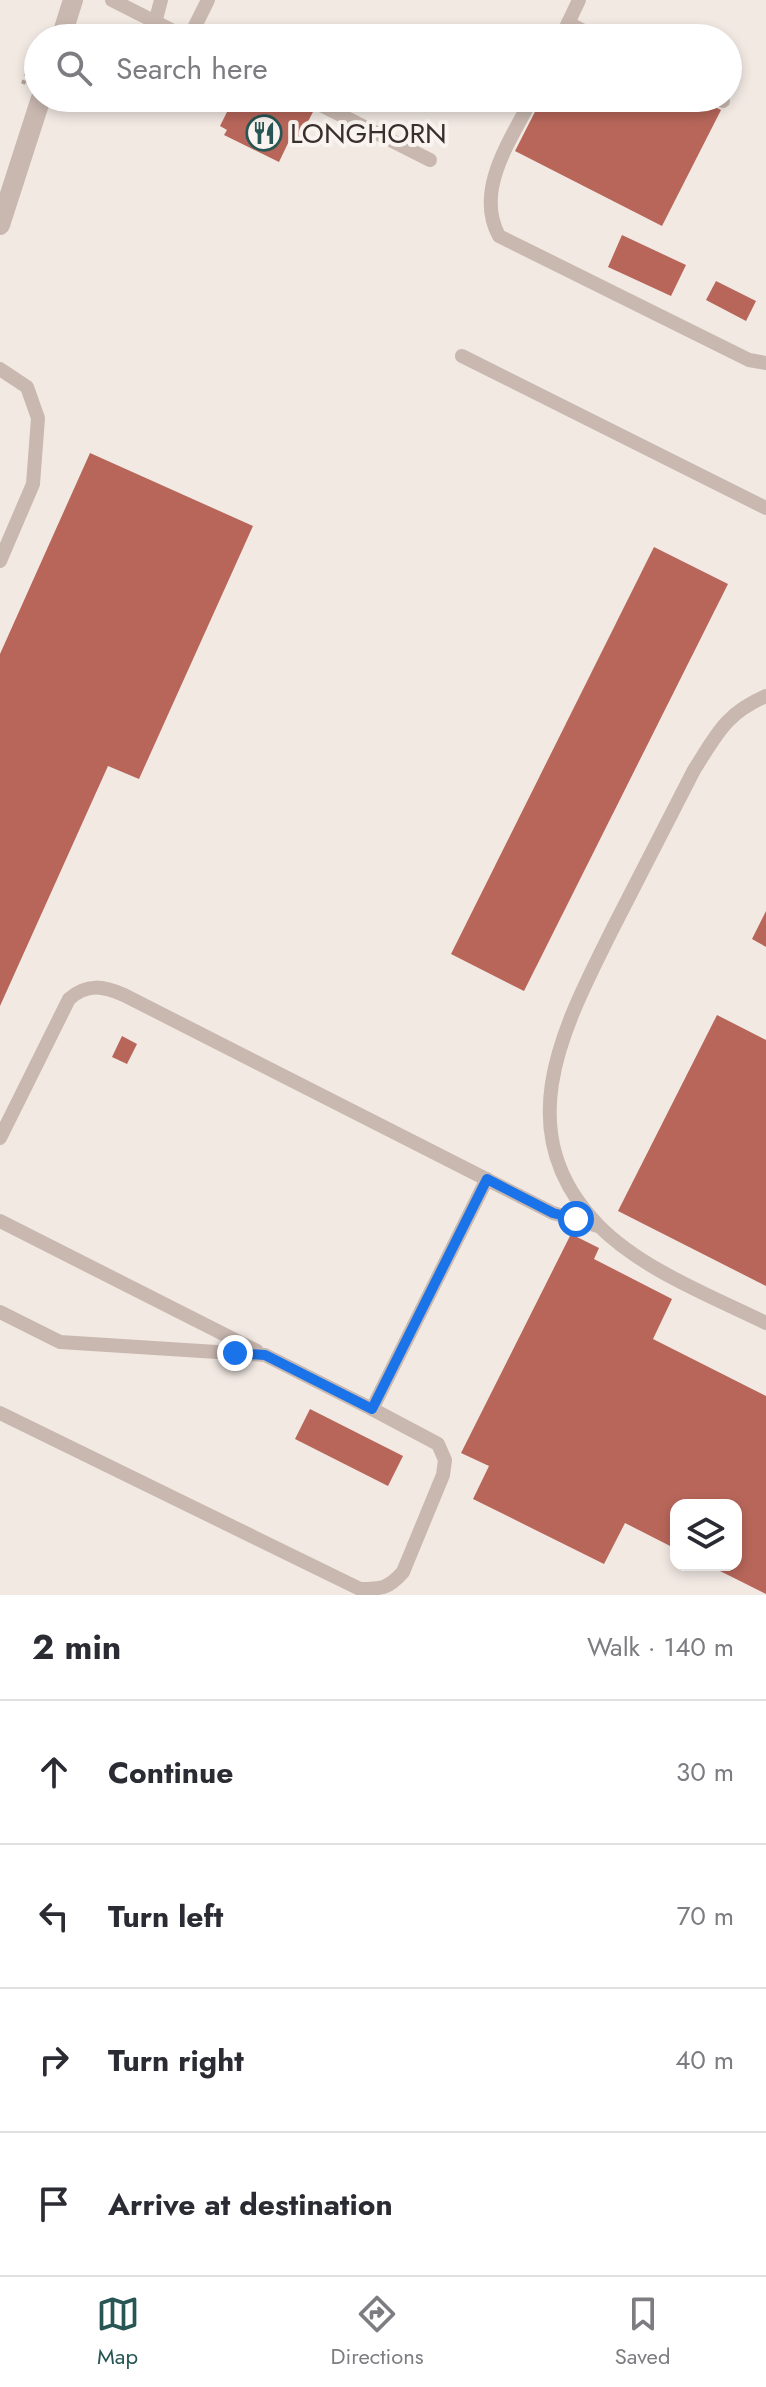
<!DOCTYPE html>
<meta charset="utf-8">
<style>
body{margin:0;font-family:Jost,sans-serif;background:#f2f2f3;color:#2b2b33}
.controls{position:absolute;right:24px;bottom:24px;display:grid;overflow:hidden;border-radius:16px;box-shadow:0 4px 12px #0003}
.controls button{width:72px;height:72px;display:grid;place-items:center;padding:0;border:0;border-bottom:2px solid #e1e1e2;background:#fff;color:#2b2b33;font:40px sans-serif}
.stop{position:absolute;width:24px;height:24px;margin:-18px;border:6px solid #1a73e8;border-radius:50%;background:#fff}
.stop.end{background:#1a73e8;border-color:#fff;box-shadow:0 2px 8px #0008}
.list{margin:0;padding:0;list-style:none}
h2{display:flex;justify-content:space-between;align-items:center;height:104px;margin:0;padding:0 32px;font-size:34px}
h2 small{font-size:26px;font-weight:400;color:#7c7c81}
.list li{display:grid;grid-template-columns:52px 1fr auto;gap:24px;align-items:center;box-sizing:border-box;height:144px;padding:0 32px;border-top:2px solid #e1e1e2}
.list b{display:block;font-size:30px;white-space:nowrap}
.list em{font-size:26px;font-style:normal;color:#7c7c81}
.icon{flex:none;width:44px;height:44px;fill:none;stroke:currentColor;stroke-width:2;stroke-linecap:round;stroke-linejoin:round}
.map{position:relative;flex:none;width:766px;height:1595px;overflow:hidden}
.search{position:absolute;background:#fff;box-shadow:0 4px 12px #0003;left:24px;right:24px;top:24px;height:88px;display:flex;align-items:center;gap:20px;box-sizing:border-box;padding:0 28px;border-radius:44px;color:#7c7c81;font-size:30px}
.sheet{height:680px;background:#fff}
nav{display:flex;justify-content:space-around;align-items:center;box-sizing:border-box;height:112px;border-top:2px solid #e1e1e2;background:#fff;font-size:22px;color:#7c7c81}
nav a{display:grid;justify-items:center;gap:4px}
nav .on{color:#275654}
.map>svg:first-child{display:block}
.building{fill:#b8665a}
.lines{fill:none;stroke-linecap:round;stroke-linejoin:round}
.path{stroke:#b5a39a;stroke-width:4;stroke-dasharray:4 4;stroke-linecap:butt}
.service{stroke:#c9b8b0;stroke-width:14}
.minor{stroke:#c9b8b0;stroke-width:20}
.route{stroke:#1a73e8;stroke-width:10}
.labels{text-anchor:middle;stroke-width:8;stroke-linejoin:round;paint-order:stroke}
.poi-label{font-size:28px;fill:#392f2d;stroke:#f9f4ef;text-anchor:start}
</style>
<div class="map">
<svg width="766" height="1595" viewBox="0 0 766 1595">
<rect width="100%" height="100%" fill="#f2e9e3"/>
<g class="building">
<path d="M234,98H294L315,108L298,141L291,137L279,162L224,135L227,130L220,126Z"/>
<path d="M542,98H696L721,110L662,226L515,151Z"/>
<path d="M622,235L686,265L671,296L608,267Z"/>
<path d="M716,281L756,301L746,321L706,300Z"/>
<path d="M90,453L253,526L139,779L108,766L0,1006V654Z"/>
<path d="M654,547L728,584L524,991L451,954Z"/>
<path d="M766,911V947L752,939Z"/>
<path d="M717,1015L766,1040V1286L618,1211Z"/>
<path d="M122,1036L137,1044L127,1064L112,1057Z"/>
<path d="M571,1234L599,1248L594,1259L672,1299L653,1339L766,1396V1594L708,1565H736V1505H676V1549L625,1523L604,1564L473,1499L489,1466L461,1453Z"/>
<path d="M310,1409L403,1456L388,1486L295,1439Z"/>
</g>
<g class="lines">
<path class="path" d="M23,84L38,41"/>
<g class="service">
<path d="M112,0L187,38"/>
<path d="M155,23L161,0"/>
<path d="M568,23L597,38"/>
<path d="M189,38L208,0"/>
<path d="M561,38L579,0"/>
<path d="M307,98L430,160"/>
<path d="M532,98C511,140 474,190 499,236L749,360L766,363"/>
<path d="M717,98L723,101"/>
<path d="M462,356L766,508"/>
<path d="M0,369L27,387L38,418L33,484L0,561"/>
<path d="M766,696C725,714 717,734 694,770C667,823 640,875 613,928C565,1025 506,1130 598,1225C641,1269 711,1296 766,1323"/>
<path d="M0,1138L69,999C87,983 103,986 124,995L553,1213L598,1226"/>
<path d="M0,1221L257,1351"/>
<path d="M0,1312L60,1342L265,1355L372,1409L487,1179"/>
<path d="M0,1413L360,1589C381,1589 388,1589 403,1572L443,1475L445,1460L438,1444L372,1409"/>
</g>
<g class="minor">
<path d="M61,38L73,0"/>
<path d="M0,225L41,98"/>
</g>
</g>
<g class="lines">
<path class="route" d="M235,1353L265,1355L372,1409L487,1179L553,1213L576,1219"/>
</g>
<defs>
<symbol id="restaurant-ring" viewBox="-11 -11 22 22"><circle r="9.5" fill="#f9f4ef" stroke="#275654" stroke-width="1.5"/><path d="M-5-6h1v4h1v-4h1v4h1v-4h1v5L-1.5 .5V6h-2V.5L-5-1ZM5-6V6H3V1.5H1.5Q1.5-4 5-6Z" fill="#275654"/></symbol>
</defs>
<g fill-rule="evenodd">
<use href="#restaurant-ring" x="244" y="113" width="40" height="40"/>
</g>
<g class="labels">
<g class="poi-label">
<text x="290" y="143">LONGHORN</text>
</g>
</g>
</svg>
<div class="controls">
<button><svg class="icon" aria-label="layers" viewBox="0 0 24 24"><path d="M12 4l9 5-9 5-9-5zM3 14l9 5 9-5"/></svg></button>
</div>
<div class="stop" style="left:576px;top:1219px"></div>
<div class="stop end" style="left:235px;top:1353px"></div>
<div class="search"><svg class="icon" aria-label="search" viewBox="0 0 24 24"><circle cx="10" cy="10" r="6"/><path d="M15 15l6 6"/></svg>Search here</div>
</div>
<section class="sheet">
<h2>2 min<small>Walk · 140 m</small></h2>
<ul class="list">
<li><svg class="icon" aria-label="ahead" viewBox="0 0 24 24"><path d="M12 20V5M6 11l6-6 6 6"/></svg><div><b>Continue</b></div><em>30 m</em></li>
<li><svg class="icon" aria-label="left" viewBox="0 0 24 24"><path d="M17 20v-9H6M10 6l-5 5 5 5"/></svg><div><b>Turn left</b></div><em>70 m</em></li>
<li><svg class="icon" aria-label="right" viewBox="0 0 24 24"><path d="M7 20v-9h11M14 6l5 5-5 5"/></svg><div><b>Turn right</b></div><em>40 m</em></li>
<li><svg class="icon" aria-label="arrive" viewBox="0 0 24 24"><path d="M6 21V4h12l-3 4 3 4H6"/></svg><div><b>Arrive at destination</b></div></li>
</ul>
</section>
<nav>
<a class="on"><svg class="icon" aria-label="map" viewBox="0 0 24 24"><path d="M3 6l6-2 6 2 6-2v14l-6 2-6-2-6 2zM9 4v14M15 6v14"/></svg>Map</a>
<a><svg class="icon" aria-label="directions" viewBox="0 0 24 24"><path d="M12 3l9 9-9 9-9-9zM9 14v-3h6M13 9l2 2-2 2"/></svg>Directions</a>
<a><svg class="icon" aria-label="saved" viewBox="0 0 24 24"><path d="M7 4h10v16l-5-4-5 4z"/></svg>Saved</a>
</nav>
